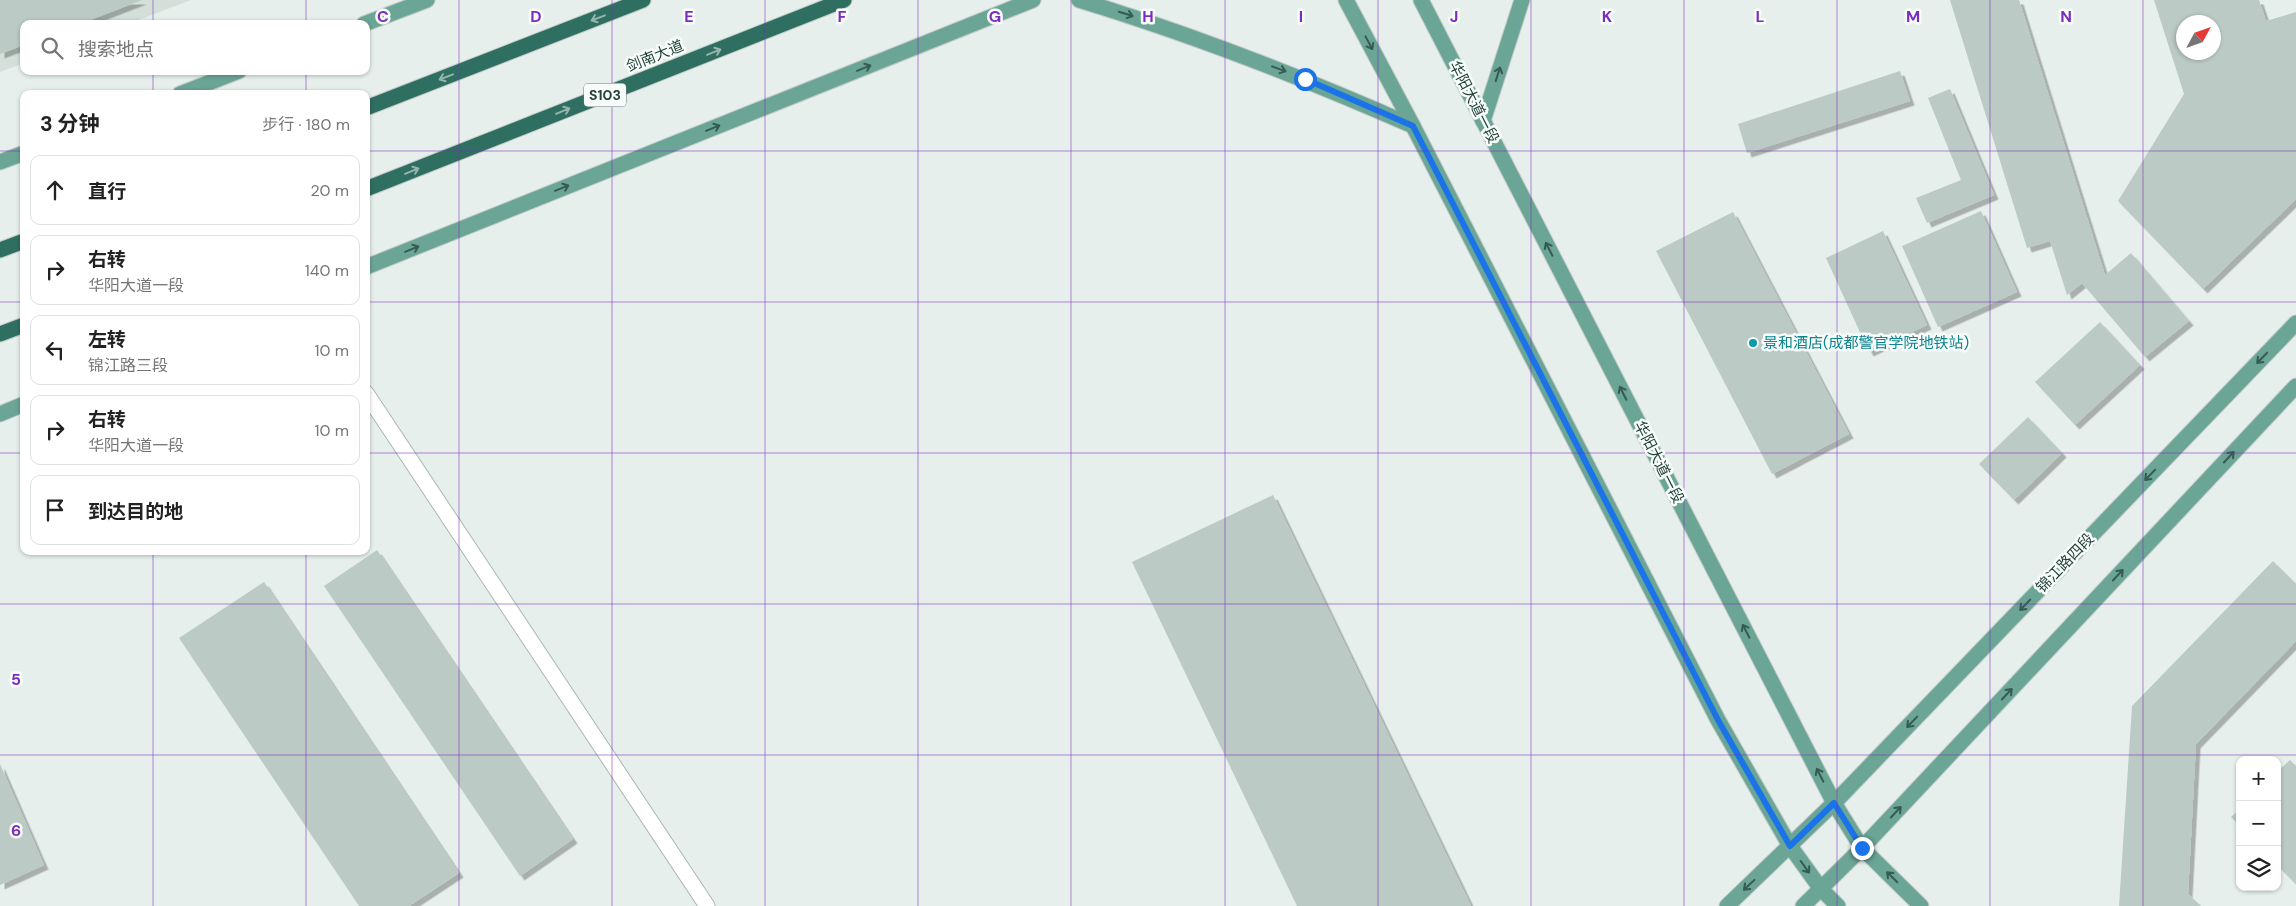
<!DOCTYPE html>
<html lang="zh">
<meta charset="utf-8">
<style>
body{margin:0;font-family:"DM Sans","Noto Sans SC",sans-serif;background:#f6f6f6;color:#222}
.controls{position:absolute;right:15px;bottom:15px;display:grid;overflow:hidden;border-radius:10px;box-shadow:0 1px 4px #0004}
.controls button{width:45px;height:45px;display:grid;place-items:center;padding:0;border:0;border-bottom:1px solid #e0e0e0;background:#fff;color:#222;font:25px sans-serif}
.compass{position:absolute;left:2176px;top:15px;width:45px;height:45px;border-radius:50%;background:#fff;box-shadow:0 1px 4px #0004;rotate:50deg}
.stop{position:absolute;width:15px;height:15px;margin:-11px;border:4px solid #1a73e8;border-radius:50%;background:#fff}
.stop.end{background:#1a73e8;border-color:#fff;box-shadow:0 1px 5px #0008}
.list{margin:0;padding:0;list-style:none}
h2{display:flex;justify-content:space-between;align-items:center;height:65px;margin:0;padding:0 20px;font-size:21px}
h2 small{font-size:16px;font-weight:400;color:#767676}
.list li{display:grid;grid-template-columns:32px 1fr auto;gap:15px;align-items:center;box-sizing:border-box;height:70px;margin:0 10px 10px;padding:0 10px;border:1px solid #e0e0e0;border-radius:10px}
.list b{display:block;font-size:19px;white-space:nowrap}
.list p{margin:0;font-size:16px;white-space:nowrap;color:#767676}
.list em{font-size:16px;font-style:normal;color:#767676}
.icon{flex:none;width:28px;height:28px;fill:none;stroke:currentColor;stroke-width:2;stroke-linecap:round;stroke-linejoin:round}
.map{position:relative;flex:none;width:2296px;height:906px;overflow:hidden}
.search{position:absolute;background:#fff;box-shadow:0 1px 4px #0004;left:20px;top:20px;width:350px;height:55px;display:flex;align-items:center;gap:12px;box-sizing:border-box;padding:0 18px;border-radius:10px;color:#767676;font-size:19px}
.panel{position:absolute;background:#fff;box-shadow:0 1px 4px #0004;left:20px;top:90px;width:350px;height:465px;border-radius:10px}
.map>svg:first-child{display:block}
.built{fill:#d4dfda}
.building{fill:#bbcac4;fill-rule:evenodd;filter:url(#shadow)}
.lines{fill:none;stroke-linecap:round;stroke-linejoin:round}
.minor-casing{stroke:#a8b8b2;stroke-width:17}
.major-casing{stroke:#c2cac8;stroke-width:17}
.highway-casing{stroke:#c2cac8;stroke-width:17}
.minor{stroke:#fff;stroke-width:15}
.major{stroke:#6aa596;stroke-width:15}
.highway{stroke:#2f6f62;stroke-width:15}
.oneway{stroke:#365b51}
.oneway2{stroke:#93b5ae}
.route{stroke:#1a73e8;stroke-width:6}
.grid{fill:none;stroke:#7b2cbf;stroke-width:1;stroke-opacity:0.55}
.culture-dot{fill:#0f9aa8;stroke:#f7fbf9;stroke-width:2}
.labels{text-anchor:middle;stroke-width:5;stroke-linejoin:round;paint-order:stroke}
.shield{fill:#f7fbf9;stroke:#637a73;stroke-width:1}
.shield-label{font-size:14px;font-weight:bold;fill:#24423a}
.street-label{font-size:15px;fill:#24423a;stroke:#f7fbf9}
.culture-label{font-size:15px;fill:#0d838f;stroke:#f7fbf9;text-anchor:start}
.grid-label{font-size:16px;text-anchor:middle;font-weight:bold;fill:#7b2cbf;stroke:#f7fbf9;stroke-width:5;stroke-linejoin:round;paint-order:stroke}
</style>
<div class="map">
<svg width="2296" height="906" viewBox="0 0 2296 906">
<defs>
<filter id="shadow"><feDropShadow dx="4.5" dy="4.5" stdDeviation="0" flood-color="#0004"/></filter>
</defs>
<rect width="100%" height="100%" fill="#e6efeb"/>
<path class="built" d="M0,0H191L128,24H24V63L0,72Z"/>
<g class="building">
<path d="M0,0H142L80,24H24V45L0,54Z"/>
<path d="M1950,0H2019L2105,275L2131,253L2189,321L2145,357L2082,283L2067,295L2050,241L2027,248Z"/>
<path d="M2154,0H2259L2266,21L2296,12V199L2203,289L2118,201L2184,94ZM2184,22H2214V52H2184Z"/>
<path d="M1900,71L1910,101L1747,153L1738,124Z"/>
<path d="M1950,89L1994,195L1927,223L1916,198L1961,180L1928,98Z"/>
<path d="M1981,211L2017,292L1938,327L1902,246Z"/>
<path d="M1733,212L1849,434L1772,474L1656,251Z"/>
<path d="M1883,231L1927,325L1869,352L1826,258Z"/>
<path d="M2100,322L2140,365L2075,425L2035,382Z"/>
<path d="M2028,417L2062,453L2014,500L1979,464Z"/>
<path d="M1273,495L1471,906H1297L1132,562Z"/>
<path d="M377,550L573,839L520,876L324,586Z"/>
<path d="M2273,561L2296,584V641L2196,744L2188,894L2201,906H2119L2132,706Z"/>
<path d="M264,582L459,873L409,906H359L179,638Z"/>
<path d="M2290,760L2296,766V884L2277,865V772Z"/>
<path d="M0,764L44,865L0,885Z"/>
<path d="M2240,809V826L2231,817Z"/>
</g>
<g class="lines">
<defs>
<path id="minor" d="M366,393L707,906"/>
<g id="major">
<path d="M1079,0C1194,35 1304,78 1413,126"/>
<path d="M1346,0L1413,126L1718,720L1790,846L1821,889L1838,906"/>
<path d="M1421,0L1834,803L1862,848L1921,906"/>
<path d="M364,24L427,0"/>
<path d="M180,94L239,71"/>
<path d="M1483,121L1522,0"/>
<path d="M0,162L24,153"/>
<path d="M366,267L1033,0"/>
<path d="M0,414L24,404"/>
<path d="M1727,906L1834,803L2296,323"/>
<path d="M1803,906L1862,848L2296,386"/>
</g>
<g id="highway">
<path d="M366,108L643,0"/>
<path d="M366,189L844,0"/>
<path d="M0,250L24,241"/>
<path d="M0,334L24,325"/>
</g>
</defs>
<use href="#minor" class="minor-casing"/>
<use href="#major" class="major-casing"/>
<use href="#highway" class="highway-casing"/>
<use href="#minor" class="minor"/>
<use href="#major" class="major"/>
<use href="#highway" class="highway"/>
</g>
<defs><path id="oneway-shaft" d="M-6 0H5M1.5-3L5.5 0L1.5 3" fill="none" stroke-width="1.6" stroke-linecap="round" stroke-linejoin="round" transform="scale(1.25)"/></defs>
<g class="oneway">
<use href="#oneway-shaft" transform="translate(1126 14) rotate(17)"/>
<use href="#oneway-shaft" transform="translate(1369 43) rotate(62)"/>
<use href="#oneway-shaft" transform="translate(864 68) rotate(-22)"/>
<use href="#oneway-shaft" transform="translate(1279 69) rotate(20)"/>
<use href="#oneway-shaft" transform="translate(1498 74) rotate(-72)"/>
<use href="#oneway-shaft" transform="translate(713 128) rotate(-22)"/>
<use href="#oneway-shaft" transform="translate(562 188) rotate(-22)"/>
<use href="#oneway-shaft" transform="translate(412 249) rotate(-22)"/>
<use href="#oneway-shaft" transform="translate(1549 249) rotate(-117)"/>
<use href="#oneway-shaft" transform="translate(2262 358) rotate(134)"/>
<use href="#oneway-shaft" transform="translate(1623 393) rotate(-117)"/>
<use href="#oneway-shaft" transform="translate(2229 457) rotate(-47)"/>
<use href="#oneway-shaft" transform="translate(2150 475) rotate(134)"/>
<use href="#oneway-shaft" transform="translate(2118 575) rotate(-47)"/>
<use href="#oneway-shaft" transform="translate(2025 605) rotate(134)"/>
<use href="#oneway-shaft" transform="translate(1746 631) rotate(-117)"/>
<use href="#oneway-shaft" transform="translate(2007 694) rotate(-47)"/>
<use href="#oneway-shaft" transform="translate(1912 722) rotate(134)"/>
<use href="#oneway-shaft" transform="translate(1820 775) rotate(-117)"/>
<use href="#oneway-shaft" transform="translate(1896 812) rotate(-47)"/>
<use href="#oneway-shaft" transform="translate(1805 867) rotate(54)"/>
<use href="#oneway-shaft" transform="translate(1892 877) rotate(-135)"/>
<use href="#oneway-shaft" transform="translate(1749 885) rotate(137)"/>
</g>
<g class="oneway2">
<use href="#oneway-shaft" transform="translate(598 18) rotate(159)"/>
<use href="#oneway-shaft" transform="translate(714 52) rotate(-22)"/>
<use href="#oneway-shaft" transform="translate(446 77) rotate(159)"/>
<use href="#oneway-shaft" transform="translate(563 111) rotate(-22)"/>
<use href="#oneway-shaft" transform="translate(412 171) rotate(-22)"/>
</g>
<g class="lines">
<path class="route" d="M1305,79L1413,126L1718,720L1790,846L1834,803L1862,848"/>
</g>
<path class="grid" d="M153,0V24M306,0V24M459,0V906M612,0V906M765,0V906M918,0V906M1071,0V906M1225,0V906M1378,0V906M1531,0V906M1684,0V906M1837,0V906M1990,0V906M2143,0V906M153,71V94M306,71V94M0,151H24M366,151H2296M0,302H24M366,302H2296M0,453H24M366,453H2296M153,551V906M306,551V906M0,604H2296M0,755H2296"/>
<circle class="culture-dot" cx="1753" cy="343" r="5"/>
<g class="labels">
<rect class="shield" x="584" y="83.5" width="42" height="23" rx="4"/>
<g class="shield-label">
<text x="605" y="100">S103</text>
</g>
<g class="street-label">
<text transform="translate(655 56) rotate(-22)" y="5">剑南大道</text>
<text transform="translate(1474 102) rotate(63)" y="5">华阳大道一段</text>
<text transform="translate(1659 462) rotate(63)" y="5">华阳大道一段</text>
<text transform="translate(2065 563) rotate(-46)" y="5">锦江路四段</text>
</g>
<g class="culture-label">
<text x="1763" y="348">景和酒店(成都警官学院地铁站)</text>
</g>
</g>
<g class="grid-label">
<text x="383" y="22">C</text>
<text x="536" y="22">D</text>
<text x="689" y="22">E</text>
<text x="842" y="22">F</text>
<text x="995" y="22">G</text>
<text x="1148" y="22">H</text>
<text x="1301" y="22">I</text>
<text x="1454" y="22">J</text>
<text x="1607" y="22">K</text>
<text x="1760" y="22">L</text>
<text x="1913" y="22">M</text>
<text x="2066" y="22">N</text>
<text x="16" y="685">5</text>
<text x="16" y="836">6</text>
</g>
</svg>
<div class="controls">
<button>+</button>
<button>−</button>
<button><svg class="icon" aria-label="layers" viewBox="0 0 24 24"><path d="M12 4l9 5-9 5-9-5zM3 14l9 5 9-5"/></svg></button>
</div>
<svg class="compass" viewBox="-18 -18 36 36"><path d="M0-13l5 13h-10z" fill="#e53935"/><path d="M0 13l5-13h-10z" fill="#767676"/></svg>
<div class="stop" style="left:1305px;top:79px"></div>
<div class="stop end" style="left:1862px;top:848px"></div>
<div class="search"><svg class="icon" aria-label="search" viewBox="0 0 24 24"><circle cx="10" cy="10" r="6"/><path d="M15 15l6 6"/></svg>搜索地点</div>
<section class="panel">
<h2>3 分钟<small>步行 · 180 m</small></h2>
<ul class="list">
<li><svg class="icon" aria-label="ahead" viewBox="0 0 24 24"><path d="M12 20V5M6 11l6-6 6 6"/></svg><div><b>直行</b></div><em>20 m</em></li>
<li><svg class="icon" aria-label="right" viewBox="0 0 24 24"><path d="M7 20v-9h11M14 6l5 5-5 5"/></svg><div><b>右转</b><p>华阳大道一段</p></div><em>140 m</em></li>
<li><svg class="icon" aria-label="left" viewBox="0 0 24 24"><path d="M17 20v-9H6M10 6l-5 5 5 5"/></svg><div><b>左转</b><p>锦江路三段</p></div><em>10 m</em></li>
<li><svg class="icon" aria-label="right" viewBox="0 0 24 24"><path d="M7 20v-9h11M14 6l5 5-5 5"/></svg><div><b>右转</b><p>华阳大道一段</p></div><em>10 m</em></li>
<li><svg class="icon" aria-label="arrive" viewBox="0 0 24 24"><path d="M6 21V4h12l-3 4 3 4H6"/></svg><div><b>到达目的地</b></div></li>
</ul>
</section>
</div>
